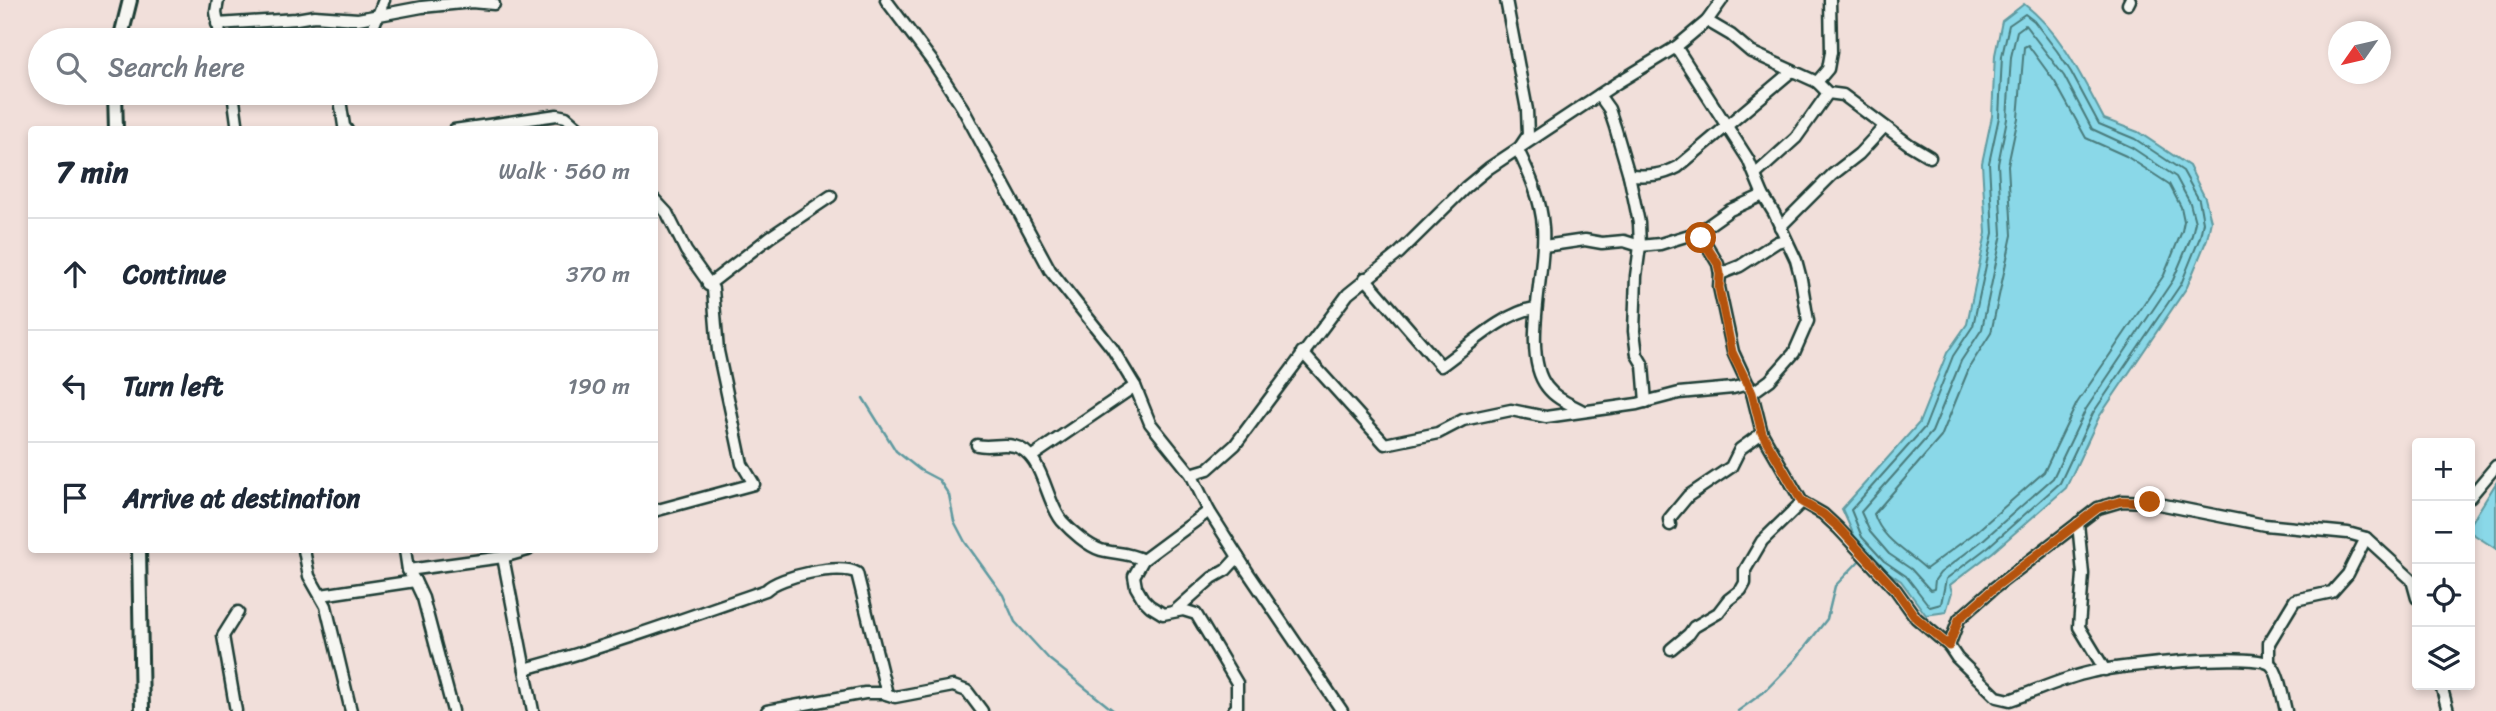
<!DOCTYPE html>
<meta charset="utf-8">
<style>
body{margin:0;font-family:Sriracha,sans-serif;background:#f2f2f3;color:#1f2937}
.controls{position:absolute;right:21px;bottom:21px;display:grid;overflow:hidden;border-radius:7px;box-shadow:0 4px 10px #0003}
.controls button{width:63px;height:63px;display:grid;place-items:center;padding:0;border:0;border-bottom:2px solid #e0e1e3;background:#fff;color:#1f2937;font:35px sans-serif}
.compass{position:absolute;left:2328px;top:21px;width:63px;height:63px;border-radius:50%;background:#fff;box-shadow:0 4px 10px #0003;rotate:236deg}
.stop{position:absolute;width:21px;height:21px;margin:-16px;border:5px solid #b45309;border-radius:50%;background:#fff}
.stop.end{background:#b45309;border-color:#fff;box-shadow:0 2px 7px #0008}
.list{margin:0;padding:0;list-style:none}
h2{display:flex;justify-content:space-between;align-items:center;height:91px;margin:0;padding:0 28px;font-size:30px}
h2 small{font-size:23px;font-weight:400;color:#747a83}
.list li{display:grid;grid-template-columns:46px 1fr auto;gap:21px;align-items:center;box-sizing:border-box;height:112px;padding:0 28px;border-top:2px solid #e0e1e3}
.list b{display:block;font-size:26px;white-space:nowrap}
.list em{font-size:23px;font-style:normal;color:#747a83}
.icon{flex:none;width:38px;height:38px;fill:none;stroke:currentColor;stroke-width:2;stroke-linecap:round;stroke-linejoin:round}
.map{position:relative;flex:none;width:2496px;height:711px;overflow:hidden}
.search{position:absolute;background:#fff;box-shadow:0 4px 10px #0003;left:28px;top:28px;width:630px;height:77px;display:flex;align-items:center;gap:18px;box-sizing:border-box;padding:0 24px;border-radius:38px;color:#747a83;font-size:26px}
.panel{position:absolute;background:#fff;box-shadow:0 4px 10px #0003;left:28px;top:126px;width:630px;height:427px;border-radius:7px}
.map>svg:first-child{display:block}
.water{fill:#8ad8e8;stroke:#5f9aa0;stroke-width:2}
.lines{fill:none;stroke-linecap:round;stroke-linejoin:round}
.shore{stroke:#4a7b7c;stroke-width:2}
.stream{stroke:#5f9aa0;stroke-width:2.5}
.minor-casing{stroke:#1f3d34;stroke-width:15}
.tertiary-casing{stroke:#1f3d34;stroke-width:18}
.minor{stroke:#f6f6f2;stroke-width:10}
.tertiary{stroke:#f6f6f2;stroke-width:12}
.route{stroke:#b45309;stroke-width:9}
</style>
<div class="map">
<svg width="2496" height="711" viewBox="0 0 2496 711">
<rect width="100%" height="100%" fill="#f1dfda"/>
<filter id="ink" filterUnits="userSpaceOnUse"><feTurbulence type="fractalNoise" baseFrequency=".0143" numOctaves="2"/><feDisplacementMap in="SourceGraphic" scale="14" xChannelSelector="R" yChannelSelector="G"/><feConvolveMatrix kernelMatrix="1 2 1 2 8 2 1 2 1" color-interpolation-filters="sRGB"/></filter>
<g filter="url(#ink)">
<g class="water">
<path d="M2024,4C2062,33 2082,78 2104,119L2138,132L2189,166L2205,198L2211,221L2207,239L2187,287L2099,417L2066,488L1993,552L1950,585L1952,592L1946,612L1926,615L1901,581L1879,566L1856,540L1842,509L1919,423L1947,353L1967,324L1986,233L1982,163L1992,116L1995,55L2002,21Z"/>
<path d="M2496,483V549L2470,532V525Z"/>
</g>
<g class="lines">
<g class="shore">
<path d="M2025,14L2034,21L2057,51L2071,72L2099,124L2135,139L2183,171L2199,200L2203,222L2200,237L2181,284L2093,413L2060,483L1988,547L1946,579L1941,604L1930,607L1906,576L1884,561L1862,537L1851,510L1925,427L1953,356L1973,326L1993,233L1989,163L1999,117L2002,56L2009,25Z"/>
<path d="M2025,25L2064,76L2092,129L2131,147L2176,177L2190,203L2195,222L2192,235L2173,280L2086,409L2053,478L1983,540L1940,573L1935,580L1934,589L1930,590L1911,569L1889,554L1870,532L1861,512L1932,432L1961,361L1982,329L2002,234L1998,164L2007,119L2011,57L2017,31Z"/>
<path d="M2028,45L2055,82L2086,138L2126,156L2169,184L2181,207L2184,221L2182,231L2164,275L2077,403L2044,472L1976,532L1926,569C1908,552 1882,540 1874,514L1941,437L1970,366L1991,333L2012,235L2008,165L2018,118L2024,47Z"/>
</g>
<g class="stream">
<path d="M863,398L896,451L920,470L939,480L949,495L954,521L965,542L1003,595L1015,622L1049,659L1114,711"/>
<path d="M1738,711L1764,692L1795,660L1827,619L1835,586L1861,559"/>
</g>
<defs>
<g id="minor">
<path d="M218,0L216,12L221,40"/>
<path d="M886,0L932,61L962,107L1050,270L1112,348L1135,386L1150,423L1191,474L1209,511L1247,571L1342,711"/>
<path d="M1506,0L1527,110L1528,135L1518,150C1530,175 1541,199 1543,227C1547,268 1520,353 1547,387C1556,399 1570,404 1583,411"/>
<path d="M2128,4L2130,0"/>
<path d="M1707,21L1731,35L1751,52L1817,82L1828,93L1843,95L1910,145L1930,157"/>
<path d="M217,24L296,19L314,16L358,19L422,7L472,2L494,4"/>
<path d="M368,40L384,0"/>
<path d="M1676,47L1748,159L1763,195L1774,213L1796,260L1801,279L1808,321L1794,353L1770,380L1752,393"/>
<path d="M1817,82L1828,69L1831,52L1830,0"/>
<path d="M233,93L238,130"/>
<path d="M339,93L344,126L347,130"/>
<path d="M1599,95L1609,109L1615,127L1629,175L1639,223L1640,246L1636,276L1634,331L1637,355L1643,365L1646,402"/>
<path d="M454,130L557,115L566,117L581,130"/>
<path d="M1756,174L1796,138L1828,93"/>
<path d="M1629,175C1648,176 1661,176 1678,167L1792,71"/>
<path d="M654,199L667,213L686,251L713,289L718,351L742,464L754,484L654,511"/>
<path d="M1780,227L1832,175L1859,154L1884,127"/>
<path d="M1699,232L1718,264L1720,274L1719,287L1733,352L1752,393L1762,433L1802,502L1823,514L1838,528L1896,590L1916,618L1949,646L1957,658L1997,697L2010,700C2036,691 2063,678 2091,672C2117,666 2254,651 2271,665C2279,672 2283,700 2286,711"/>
<path d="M1544,246L1585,240L1602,243L1624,241L1640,246L1660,244L1699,232L1730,210L1763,195"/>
<path d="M1720,274L1740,266L1777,242L1785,240"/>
<path d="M1365,278L1441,366C1468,347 1503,313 1535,308"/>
<path d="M708,285L770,237L831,196"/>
<path d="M1302,352L1385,444L1438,433L1463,420L1511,410L1546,417L1637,404L1679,393L1733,388L1748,384"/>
<path d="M977,445C989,448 1002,443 1014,446C1043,452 1045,501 1062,521C1071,531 1088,546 1101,550C1116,554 1127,552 1143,560"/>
<path d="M1031,457L1135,386"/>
<path d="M1191,474L1208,469L1235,445L1348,294L1399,253L1466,187L1489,168L1617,83L1676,47L1707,21L1722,0"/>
<path d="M2470,497L2496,466"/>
<path d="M1209,511L1143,560L1134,576L1136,587L1143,599L1150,606L1163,614L1183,610L1196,614L1237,683V707L1233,711"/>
<path d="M2078,523L2083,574L2079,627L2105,670"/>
<path d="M1670,525L1669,519L1688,496L1731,467L1740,449L1762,433"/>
<path d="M304,550L309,576L326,606L351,711"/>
<path d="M405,550L408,570"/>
<path d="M503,557L533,711"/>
<path d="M415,581L423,598L453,711"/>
<path d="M321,595L415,581L408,570L503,557L528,550"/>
<path d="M1176,610L1212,578L1226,570L1238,557"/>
<path d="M1949,646L1959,619L1994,588L2098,508L2122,501L2149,502L2265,525L2348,533L2366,538L2412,580L2417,598"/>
<path d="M1671,649L1689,634L1694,627L1718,613L1728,600L1741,590L1745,583V570L1762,541L1802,502"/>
<path d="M2269,663V643L2295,600L2332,592L2348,574L2366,538"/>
<path d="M525,669C606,647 686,618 766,590C780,576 840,563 857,573L887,694"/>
<path d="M2441,685L2448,711"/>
<path d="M236,711L223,636L238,612"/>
<path d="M767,711L865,693H883L895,697L953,686L967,691L982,711"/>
</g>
<g id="tertiary">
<path d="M120,40L130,0"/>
<path d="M115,93L116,130"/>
<path d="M139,550L142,711"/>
</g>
</defs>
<use href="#minor" class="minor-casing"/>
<use href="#tertiary" class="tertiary-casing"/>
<use href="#minor" class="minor"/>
<use href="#tertiary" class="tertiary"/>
</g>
</g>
<g class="lines" filter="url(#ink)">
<path class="route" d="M1701,238L1718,264L1720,274L1719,288L1732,352L1752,393L1762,433L1802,502L1823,514L1838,527L1896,590L1916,618L1949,646L1959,619L1994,588L2098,508L2122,501L2150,502"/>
</g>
</svg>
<div class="controls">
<button>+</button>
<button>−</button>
<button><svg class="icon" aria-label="locate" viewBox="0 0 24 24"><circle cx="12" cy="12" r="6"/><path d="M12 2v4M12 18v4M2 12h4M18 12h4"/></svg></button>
<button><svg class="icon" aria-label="layers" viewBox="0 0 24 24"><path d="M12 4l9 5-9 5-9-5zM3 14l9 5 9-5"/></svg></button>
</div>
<svg class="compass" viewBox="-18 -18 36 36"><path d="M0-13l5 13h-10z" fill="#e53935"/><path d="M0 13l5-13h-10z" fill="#747a83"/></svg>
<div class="stop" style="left:1701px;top:238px"></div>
<div class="stop end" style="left:2150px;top:502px"></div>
<div class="search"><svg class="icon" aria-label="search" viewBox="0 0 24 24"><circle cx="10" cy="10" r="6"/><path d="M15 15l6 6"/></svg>Search here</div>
<section class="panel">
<h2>7 min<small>Walk · 560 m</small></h2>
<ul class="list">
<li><svg class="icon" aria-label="ahead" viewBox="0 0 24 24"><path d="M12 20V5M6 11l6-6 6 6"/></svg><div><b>Continue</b></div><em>370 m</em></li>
<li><svg class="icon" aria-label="left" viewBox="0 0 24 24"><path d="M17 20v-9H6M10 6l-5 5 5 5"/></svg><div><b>Turn left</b></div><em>190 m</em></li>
<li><svg class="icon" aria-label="arrive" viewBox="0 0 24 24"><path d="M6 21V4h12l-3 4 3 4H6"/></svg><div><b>Arrive at destination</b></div></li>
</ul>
</section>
</div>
